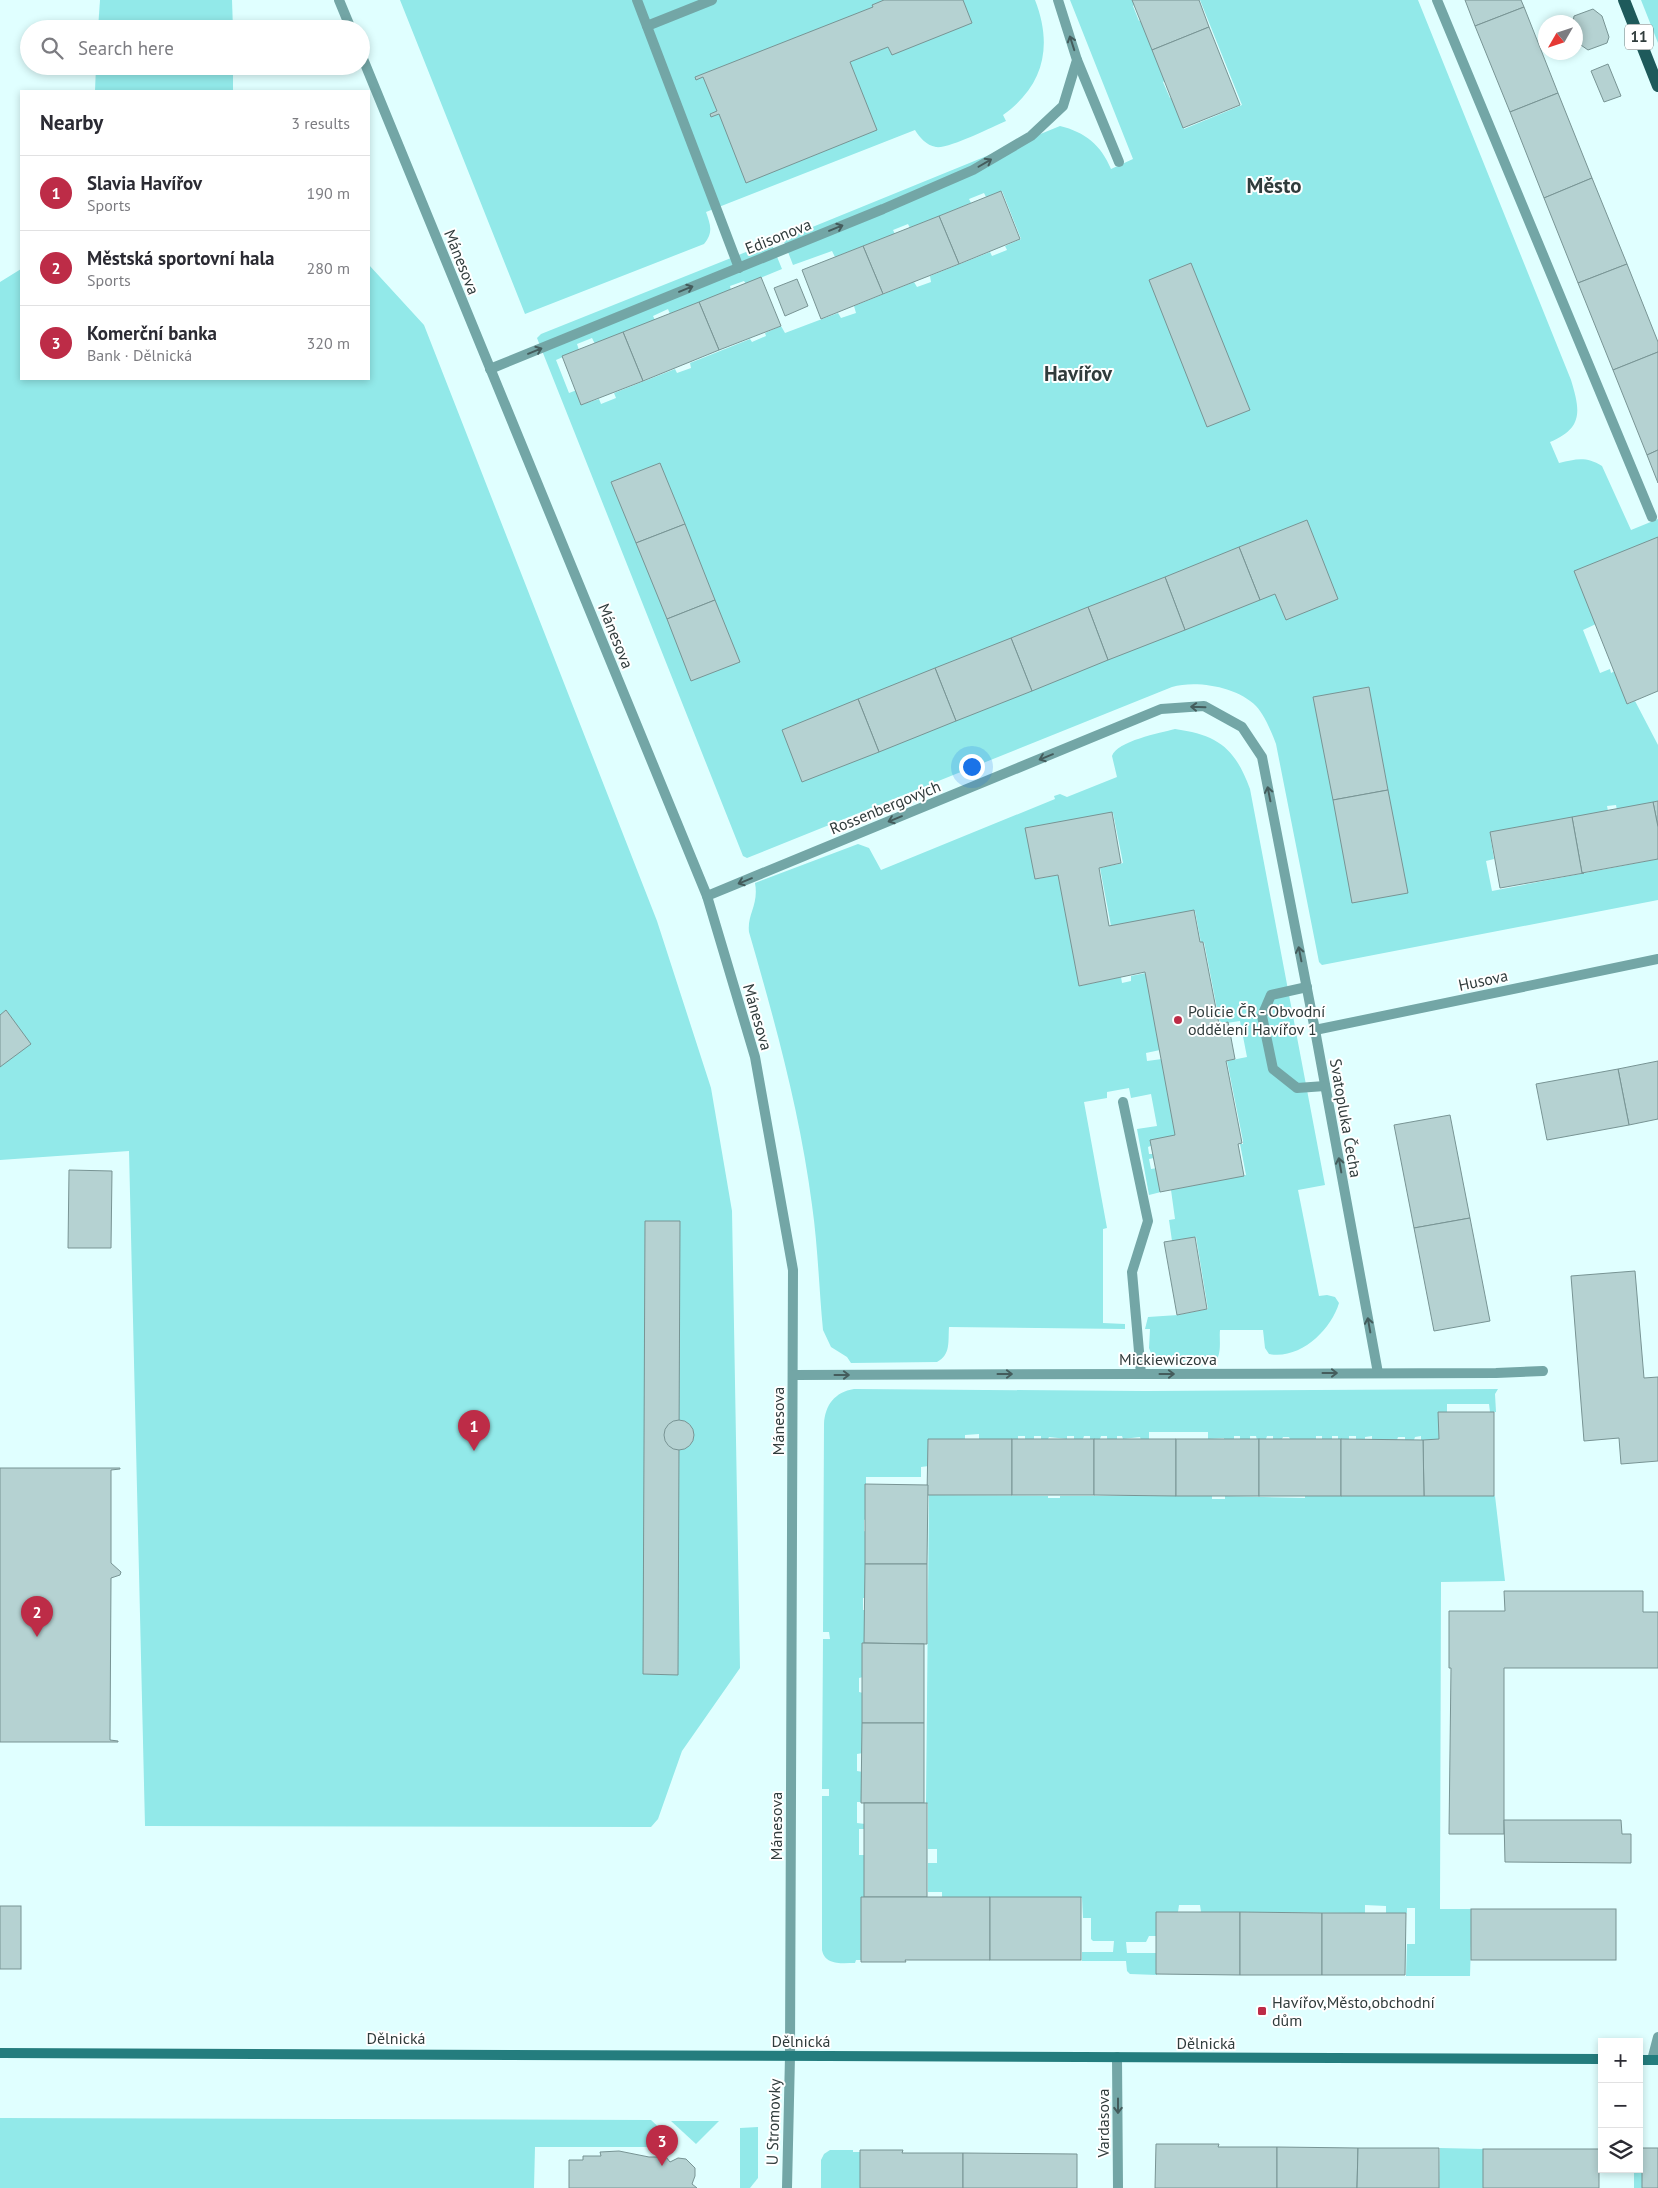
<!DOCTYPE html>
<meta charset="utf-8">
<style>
body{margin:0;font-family:"PT Sans",sans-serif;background:#f7f7f7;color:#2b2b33}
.controls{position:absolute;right:15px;bottom:15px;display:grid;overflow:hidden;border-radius:0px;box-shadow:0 2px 8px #0003}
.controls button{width:45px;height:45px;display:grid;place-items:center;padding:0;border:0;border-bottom:1px solid #e1e1e2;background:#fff;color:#2b2b33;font:25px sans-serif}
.compass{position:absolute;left:1538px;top:15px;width:45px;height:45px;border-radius:50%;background:#fff;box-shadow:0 2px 8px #0003;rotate:231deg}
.you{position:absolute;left:971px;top:766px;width:18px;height:18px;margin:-12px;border:4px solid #fff;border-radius:50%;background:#1a73e8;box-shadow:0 0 0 8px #1a73e833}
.badge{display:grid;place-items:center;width:32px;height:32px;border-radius:50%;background:#bd2c47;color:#fff;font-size:16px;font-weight:700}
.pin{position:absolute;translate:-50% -41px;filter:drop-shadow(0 1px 2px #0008)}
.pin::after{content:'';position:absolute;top:26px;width:18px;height:15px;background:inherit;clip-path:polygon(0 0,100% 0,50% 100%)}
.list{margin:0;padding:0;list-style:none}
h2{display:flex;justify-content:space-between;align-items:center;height:65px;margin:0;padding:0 20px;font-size:21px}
h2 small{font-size:16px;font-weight:400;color:#7c7c81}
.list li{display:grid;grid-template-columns:32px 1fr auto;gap:15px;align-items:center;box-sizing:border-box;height:75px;padding:0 20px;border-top:1px solid #e1e1e2}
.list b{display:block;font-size:19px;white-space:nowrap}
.list p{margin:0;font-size:16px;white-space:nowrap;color:#7c7c81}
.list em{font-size:16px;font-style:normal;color:#7c7c81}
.icon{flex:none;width:28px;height:28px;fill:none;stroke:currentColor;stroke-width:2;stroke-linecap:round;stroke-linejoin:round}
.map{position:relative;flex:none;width:1658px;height:2188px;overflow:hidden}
.search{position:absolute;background:#fff;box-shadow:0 2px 8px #0003;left:20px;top:20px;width:350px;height:55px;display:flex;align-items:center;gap:12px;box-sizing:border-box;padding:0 18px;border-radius:28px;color:#7c7c81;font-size:19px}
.panel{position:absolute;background:#fff;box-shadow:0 2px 8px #0003;left:20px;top:90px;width:350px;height:290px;border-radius:0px}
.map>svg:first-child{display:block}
.green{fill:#92e9e9}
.building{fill:#b5d2d2;stroke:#789494}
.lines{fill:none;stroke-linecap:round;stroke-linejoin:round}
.street{stroke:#73a6a6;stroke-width:10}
.secondary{stroke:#247d7e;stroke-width:10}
.primary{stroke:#1e5a5b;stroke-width:12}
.oneway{stroke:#445c5c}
.poi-dot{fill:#bd2c47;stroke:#fff;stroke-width:2}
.labels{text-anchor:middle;stroke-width:4;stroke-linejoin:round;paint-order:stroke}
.shield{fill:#fff;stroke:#6e7676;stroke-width:1}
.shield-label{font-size:15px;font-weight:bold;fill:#303c3c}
.street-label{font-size:16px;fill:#303c3c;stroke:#fff}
.poi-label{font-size:16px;fill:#303c3c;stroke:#fff;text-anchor:start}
.district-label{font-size:21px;font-weight:bold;fill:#303c3c;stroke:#fff}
</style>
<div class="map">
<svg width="1658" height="2188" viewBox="0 0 1658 2188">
<rect width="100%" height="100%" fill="#e0ffff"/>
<g class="green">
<path d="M100,0H232L233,29H98Z"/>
<path d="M400,0H1035C1053,46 1044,86 1003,115L1006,121C992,127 949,149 936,147C926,145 920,138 915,130L706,212C710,224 714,232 704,244L525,314Z"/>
<path d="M1070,0H1133L1135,4L1133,6L1139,21L1141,20L1165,81L1163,82L1170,98H1172L1184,129L1242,105L1200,0H1418L1571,380C1580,410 1584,428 1550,442L1559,463C1576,459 1586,456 1602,466L1631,530L1658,519V538L1596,624L1583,630L1600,673L1610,669L1611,673L1615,671L1628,704L1635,701L1658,745V801L1617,810L1616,805L1607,806L1608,811L1490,834L1494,859L1486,861L1492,891L1658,859V900L1322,965L1319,962L1276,744C1272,733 1264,714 1256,706C1237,687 1197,680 1172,687L747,858L743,856L537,338L541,334L771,242L782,269L746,284L744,281L730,286L731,290L670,314L668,309L653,316L655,320L595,344L592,338L577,344L579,350L556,360L569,393L577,390L583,404L599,399L601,404L616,398L614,393L675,369L677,373L691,368L690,363L750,339L752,342L766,336L765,333L781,326L785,333L838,313L841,318L856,313L854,306L914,282L917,287L931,282L930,276L990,252L992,256L1007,250L1005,246L1021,239L1002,191L986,197L984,193L969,199L971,203L910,228L908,224L893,230L895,234L835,257L832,251L793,265L783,239L1060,126C1085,132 1101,145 1111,169L1133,159Z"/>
<path d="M1641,0H1658V43Z"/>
<path d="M96,66H233V91H95Z"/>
<path d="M369,265L424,325L657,921L711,1088L732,1211L740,1668L682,1751L658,1819L651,1827L145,1826L129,1151L0,1160V282L21,269V379H369Z"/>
<path d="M1175,729C1218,735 1235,748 1250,789L1325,1185L1298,1190L1319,1296L1327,1295L1335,1297L1339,1303C1331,1330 1300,1360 1269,1354L1265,1348L1263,1330H1220C1219,1338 1222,1353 1216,1360C1208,1370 1162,1366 1153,1358L1149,1348L1150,1329H1145L1148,1317L1178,1315L1208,1309L1196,1237L1172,1241L1169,1220L1175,1219L1171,1190L1246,1175L1240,1144H1243V1141L1227,1061L1247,1057L1240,1021L1220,1024L1204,942L1201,943L1195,911L1111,926L1100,868L1123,863L1113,813L1027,828L1036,879L1059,875L1080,986L1121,977L1122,983L1131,981V976L1146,973L1160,1050L1146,1053L1147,1061L1162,1059L1177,1135L1148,1147L1149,1154H1154V1158L1149,1159L1151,1169L1157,1168L1161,1192L1149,1195L1137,1129L1157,1126L1151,1094L1131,1098L1129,1088L1107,1092V1098L1084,1102L1107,1228L1103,1229V1323L1125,1324V1329L949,1327C948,1341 951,1355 937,1362L851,1363L847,1357L831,1347L823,1330C819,1289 818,1247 812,1205C800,1112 775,1022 749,932C747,914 759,905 755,883L858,844L869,848L881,870L1055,799L1054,796L1060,794L1067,797L1117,777L1112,756C1117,741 1160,733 1175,729Z"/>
<path d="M854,1389L1145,1391L1498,1389L1495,1394L1496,1412H1490L1489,1404H1447V1412H1439L1440,1440H1421V1436L1415,1437L1414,1440H1405V1437H1398L1397,1440H1372V1436L1365,1437V1440H1356V1436H1349V1440H1338V1436H1332V1440L1322,1439V1436H1316V1439H1290L1289,1437H1283L1282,1439L1273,1440V1436H1267L1266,1439L1257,1440L1256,1436H1250V1439H1240V1436H1234V1439H1224V1438L1208,1439V1432H1149V1439L1141,1440L1140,1437L1123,1439L1122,1436H1117V1439H1107V1436H1101L1100,1439H1090V1436H1084L1083,1439H1074V1436H1067V1439L1049,1437L1048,1439H1041V1436H1034V1439H1025V1436H1018V1439H979V1434L965,1435V1439L929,1466L921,1467V1477H866V1519L864,1520V1531L866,1532V1598H863V1610H866V1642L863,1677L859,1678V1692L863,1693V1753L857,1754V1771L863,1772V1802H857V1823L865,1824L866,1829H859V1855H865V1897H862V1960H856L855,1963C843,1963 825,1966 822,1950V1796H829V1789H822L823,1639H830L829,1632H823L824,1424C825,1405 835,1392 854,1389Z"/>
<path d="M929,1495L1048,1496V1498H1060V1496H1212V1499H1225V1496L1305,1498V1496H1495L1505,1581L1441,1582L1440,1909H1472L1470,1976H1406L1407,1944H1415V1908H1407V1913H1386V1906L1365,1905V1913L1201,1912L1200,1905H1179L1178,1912L1158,1936H1149L1146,1942H1126L1127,1953H1158L1157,1975L1130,1974L1127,1971L1126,1961H1082V1952H1113L1114,1941H1093L1091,1939V1918H1083L1082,1898L942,1897V1892H928V1863H937V1849H928V1804L926,1803Z"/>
<path d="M0,2118L651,2120L666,2134L670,2142L668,2147H535L534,2188H0Z"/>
<path d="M671,2121H719L696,2144Z"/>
<path d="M758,2127V2178L750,2188H740V2128Z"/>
<path d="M1440,2148L1485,2149V2188H1439Z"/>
<path d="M1643,2148V2188H1634V2169H1639V2149Z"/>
<path d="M830,2150H853V2152H862V2188H821V2160L824,2154Z"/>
</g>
<g class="building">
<path d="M884,0H963L972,23L892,55L888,47L850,62L877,130L746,183L719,114L711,117L710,114L717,111L703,77L696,80L695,77L873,7L872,5Z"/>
<path d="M1132,0H1199L1209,27L1152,50Z"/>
<path d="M1465,0H1521L1524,7L1475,26Z"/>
<path d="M1524,7L1558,93L1510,112L1475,26Z"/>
<path d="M1593,9L1602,16L1609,37L1607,43L1588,50L1578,43L1576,35V22H1573L1574,16Z"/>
<path d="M1209,27L1240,105L1183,128L1152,50Z"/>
<path d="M1608,64L1621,96L1604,102L1591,71Z"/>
<path d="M1558,93L1592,178L1544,198L1510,112Z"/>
<path d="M1592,178L1627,264L1578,283L1544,198Z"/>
<path d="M1001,191L1020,239L959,264L939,216Z"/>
<path d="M939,216L959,264L883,294L863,246Z"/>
<path d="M863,246L883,294L821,319L802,270Z"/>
<path d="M1191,263L1250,410L1207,427L1149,280Z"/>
<path d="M1627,264L1658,342V352L1613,370L1578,283Z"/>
<path d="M761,277L781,326L719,350L699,302Z"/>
<path d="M797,279L808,306L785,316L774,288Z"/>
<path d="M699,302L719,350L643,381L623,332Z"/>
<path d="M623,332L643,381L581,405L562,356Z"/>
<path d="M1658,352V450L1647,455L1613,370Z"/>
<path d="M1658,450V483L1647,455Z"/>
<path d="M660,463L685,524L636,543L611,482Z"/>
<path d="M1307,520L1338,599L1286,620L1275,594L1260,600L1239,547Z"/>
<path d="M685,524L715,600L667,619L636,543Z"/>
<path d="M1658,537V691L1627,704L1574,571Z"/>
<path d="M1239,547L1260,600L1185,630L1165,577Z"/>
<path d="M1165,577L1185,630L1108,660L1088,607Z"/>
<path d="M715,600L740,662L691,681L667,619Z"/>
<path d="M1088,607L1108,660L1032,691L1011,638Z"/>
<path d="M1011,638L1032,691L956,721L935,668Z"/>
<path d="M935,668L956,721L879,752L858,699Z"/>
<path d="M1369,687L1388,790L1333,800L1313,697Z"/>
<path d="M858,699L879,752L802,782L782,730Z"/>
<path d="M1388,790L1408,893L1352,903L1333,800Z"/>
<path d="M1658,801V827L1653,802Z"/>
<path d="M1653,802L1658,827V859L1582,873L1572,817Z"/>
<path d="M1112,812L1121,863L1099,868L1109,926L1194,910L1200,942H1203L1219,1024L1228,1022L1235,1059L1226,1061L1242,1143L1238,1144L1244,1176L1160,1192L1150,1140L1175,1135L1145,972L1079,986L1058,875L1035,879L1025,828Z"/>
<path d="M1572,817L1582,873H1584L1500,888L1490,832Z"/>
<path d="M6,1010L31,1044L0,1067V1015Z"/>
<path d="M1658,1061V1119L1629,1125L1618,1069Z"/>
<path d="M1618,1069L1629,1125L1547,1140L1536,1084Z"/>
<path d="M1450,1115L1470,1218L1414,1228L1394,1125Z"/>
<path d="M69,1170L112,1171L111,1248H68Z"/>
<path d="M1470,1218L1490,1321L1434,1331L1414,1228Z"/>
<path d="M645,1221H680L678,1675L643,1674Z"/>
<path d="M1195,1237L1207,1309L1177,1315L1164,1242Z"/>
<path d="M1635,1271L1644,1378L1658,1377V1461L1621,1464L1619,1438L1584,1441L1571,1276Z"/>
<path d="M1438,1412H1494V1496H1424L1423,1440L1439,1439Z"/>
<circle cx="679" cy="1435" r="15"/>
<path d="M928,1439H1012V1495H927Z"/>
<rect x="1012" y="1439" width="82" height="56"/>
<path d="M1094,1439H1176V1496L1094,1495Z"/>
<rect x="1176" y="1439" width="83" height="57"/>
<rect x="1259" y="1439" width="82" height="57"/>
<path d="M1341,1439L1423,1440L1424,1496H1341Z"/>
<path d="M0,1468H120V1469L111,1470V1563L121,1572L120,1575L111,1578L110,1740L118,1741V1742H0Z"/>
<path d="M865,1484L928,1485L927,1564H865Z"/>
<path d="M865,1564H927V1644L864,1643Z"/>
<path d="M1504,1591H1643V1612H1658V1668H1504V1834H1449L1451,1668H1449V1611H1505Z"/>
<path d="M862,1643L924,1644V1723H862Z"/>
<path d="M862,1723H924V1803H861Z"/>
<rect x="864" y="1803" width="63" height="94"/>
<path d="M1504,1820H1621L1622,1834H1631V1863L1505,1862Z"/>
<path d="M861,1897H990V1960H905L906,1962H861Z"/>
<rect x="990" y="1897" width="91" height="63"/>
<rect x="0" y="1906" width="21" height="63"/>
<rect x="1471" y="1909" width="145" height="51"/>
<path d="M1156,1912H1240V1975L1156,1974Z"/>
<path d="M1240,1912L1322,1913V1975H1240Z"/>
<path d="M1322,1913H1406L1405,1975H1322Z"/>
<path d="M1156,2144H1219L1218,2147H1277V2188H1155Z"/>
<path d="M1277,2147L1358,2148L1357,2188H1277Z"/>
<path d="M1358,2148H1439V2188H1357Z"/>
<rect x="1642" y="2148" width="16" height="40"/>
<rect x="1483" y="2149" width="116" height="39"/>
<path d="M860,2150H903L902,2153H963V2188H860Z"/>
<path d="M619,2151L649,2157H666L670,2162L678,2158L686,2159L695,2168V2176L692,2184L697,2188H569V2160H583V2156H601L600,2152Z"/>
<path d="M963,2153L1077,2154V2188H963Z"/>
</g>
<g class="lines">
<g class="street">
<path d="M339,0L351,29"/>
<path d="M637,0L739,268"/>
<path d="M1437,0L1652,517"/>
<path d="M647,26L712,0"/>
<path d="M361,54L707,896L755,1057L793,1270L790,2056L787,2188"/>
<path d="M1077,60L1119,162"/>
<path d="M490,369L883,209L973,170L1031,136L1063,106L1077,60L1058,0"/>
<path d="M707,896L1161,709L1204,706L1242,727L1262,757L1315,1030L1378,1373"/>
<path d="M1307,987L1271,995L1262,1016L1273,1069L1297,1088L1325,1086"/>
<path d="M1315,1030L1658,959"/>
<path d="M1123,1102L1148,1221L1132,1272L1141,1374"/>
<path d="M793,1375L1496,1373L1543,1371"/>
<path d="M1117,2057L1118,2188"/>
<path d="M1652,2060L1658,2037"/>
</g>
<g class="secondary">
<path d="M0,2053L1602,2059"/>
<path d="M1639,2060H1658"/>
</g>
<path class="primary" d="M1624,0L1658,86"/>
</g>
<defs><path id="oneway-shaft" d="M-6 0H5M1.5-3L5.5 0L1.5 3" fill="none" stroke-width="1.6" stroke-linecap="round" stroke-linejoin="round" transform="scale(1.25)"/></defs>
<g class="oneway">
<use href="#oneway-shaft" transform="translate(1072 43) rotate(-108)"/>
<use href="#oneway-shaft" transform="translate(985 163) rotate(-30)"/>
<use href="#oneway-shaft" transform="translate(836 228) rotate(-22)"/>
<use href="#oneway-shaft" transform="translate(686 289) rotate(-22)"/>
<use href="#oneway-shaft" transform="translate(535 351) rotate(-22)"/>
<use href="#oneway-shaft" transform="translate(1198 707) rotate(-178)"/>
<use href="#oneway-shaft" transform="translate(1046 757) rotate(158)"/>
<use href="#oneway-shaft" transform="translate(1269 794) rotate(-101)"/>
<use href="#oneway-shaft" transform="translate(895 819) rotate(158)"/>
<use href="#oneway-shaft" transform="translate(745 881) rotate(158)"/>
<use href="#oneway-shaft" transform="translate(1300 954) rotate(-101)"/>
<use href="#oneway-shaft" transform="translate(1340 1165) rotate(-100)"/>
<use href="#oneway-shaft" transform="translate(1369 1325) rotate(-100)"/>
<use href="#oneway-shaft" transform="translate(1330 1373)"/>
<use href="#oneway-shaft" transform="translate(1005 1374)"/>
<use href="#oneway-shaft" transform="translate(1167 1374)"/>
<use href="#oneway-shaft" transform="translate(842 1375)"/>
<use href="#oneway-shaft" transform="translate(1118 2106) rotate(90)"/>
</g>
<g class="poi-dot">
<circle cx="1178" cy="1020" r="5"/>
<rect x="1257" y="2006" width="10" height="10" rx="2.5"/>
</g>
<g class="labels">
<rect class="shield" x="1625" y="24.5" width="28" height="25" rx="4"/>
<g class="shield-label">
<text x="1639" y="42">11</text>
</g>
<g class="street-label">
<text transform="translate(778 236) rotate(-22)" y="6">Edisonova</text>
<text transform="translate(462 262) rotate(68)" y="6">Mánesova</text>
<text transform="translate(616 636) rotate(68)" y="6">Mánesova</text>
<text transform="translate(885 807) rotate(-22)" y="6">Rossenbergových</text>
<text transform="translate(1483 980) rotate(-12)" y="6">Husova</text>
<text transform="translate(758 1017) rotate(74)" y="6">Mánesova</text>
<text transform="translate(1346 1118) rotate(80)" y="6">Svatopluka Čecha</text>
<text x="1168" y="1365">Mickiewiczova</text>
<text transform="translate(778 1421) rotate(-90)" y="6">Mánesova</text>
<text transform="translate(776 1826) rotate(-90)" y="6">Mánesova</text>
<text x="396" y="2044">Dělnická</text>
<text x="801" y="2047">Dělnická</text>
<text x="1206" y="2049">Dělnická</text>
<text transform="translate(773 2122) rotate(-88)" y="6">U Stromovky</text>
<text transform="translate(1103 2123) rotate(-90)" y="6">Vardasova</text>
</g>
<g class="poi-label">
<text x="1188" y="1017">Policie ČR - Obvodní<tspan x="1188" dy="18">oddělení Havířov 1</tspan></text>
<text x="1272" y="2008">Havířov,Město,obchodní<tspan x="1272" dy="18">dům</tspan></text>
</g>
<g class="district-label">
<text x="1274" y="193">Město</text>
<text x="1078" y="381">Havířov</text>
</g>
</g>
</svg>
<div class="controls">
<button>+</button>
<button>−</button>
<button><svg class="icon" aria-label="layers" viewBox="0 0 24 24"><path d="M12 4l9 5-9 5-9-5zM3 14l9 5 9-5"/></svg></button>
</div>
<svg class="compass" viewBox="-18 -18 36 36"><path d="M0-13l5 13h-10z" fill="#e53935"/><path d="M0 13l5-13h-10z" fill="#7c7c81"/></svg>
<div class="you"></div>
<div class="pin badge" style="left:474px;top:1451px">1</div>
<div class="pin badge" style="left:37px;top:1637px">2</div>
<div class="pin badge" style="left:662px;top:2166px">3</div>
<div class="search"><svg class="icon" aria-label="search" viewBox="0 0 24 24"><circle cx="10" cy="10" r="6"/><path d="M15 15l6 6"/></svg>Search here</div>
<section class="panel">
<h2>Nearby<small>3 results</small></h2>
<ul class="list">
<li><span class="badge">1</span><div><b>Slavia Havířov</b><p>Sports</p></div><em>190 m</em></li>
<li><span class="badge">2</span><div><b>Městská sportovní hala</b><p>Sports</p></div><em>280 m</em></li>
<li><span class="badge">3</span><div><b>Komerční banka</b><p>Bank · Dělnická</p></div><em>320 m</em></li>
</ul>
</section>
</div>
